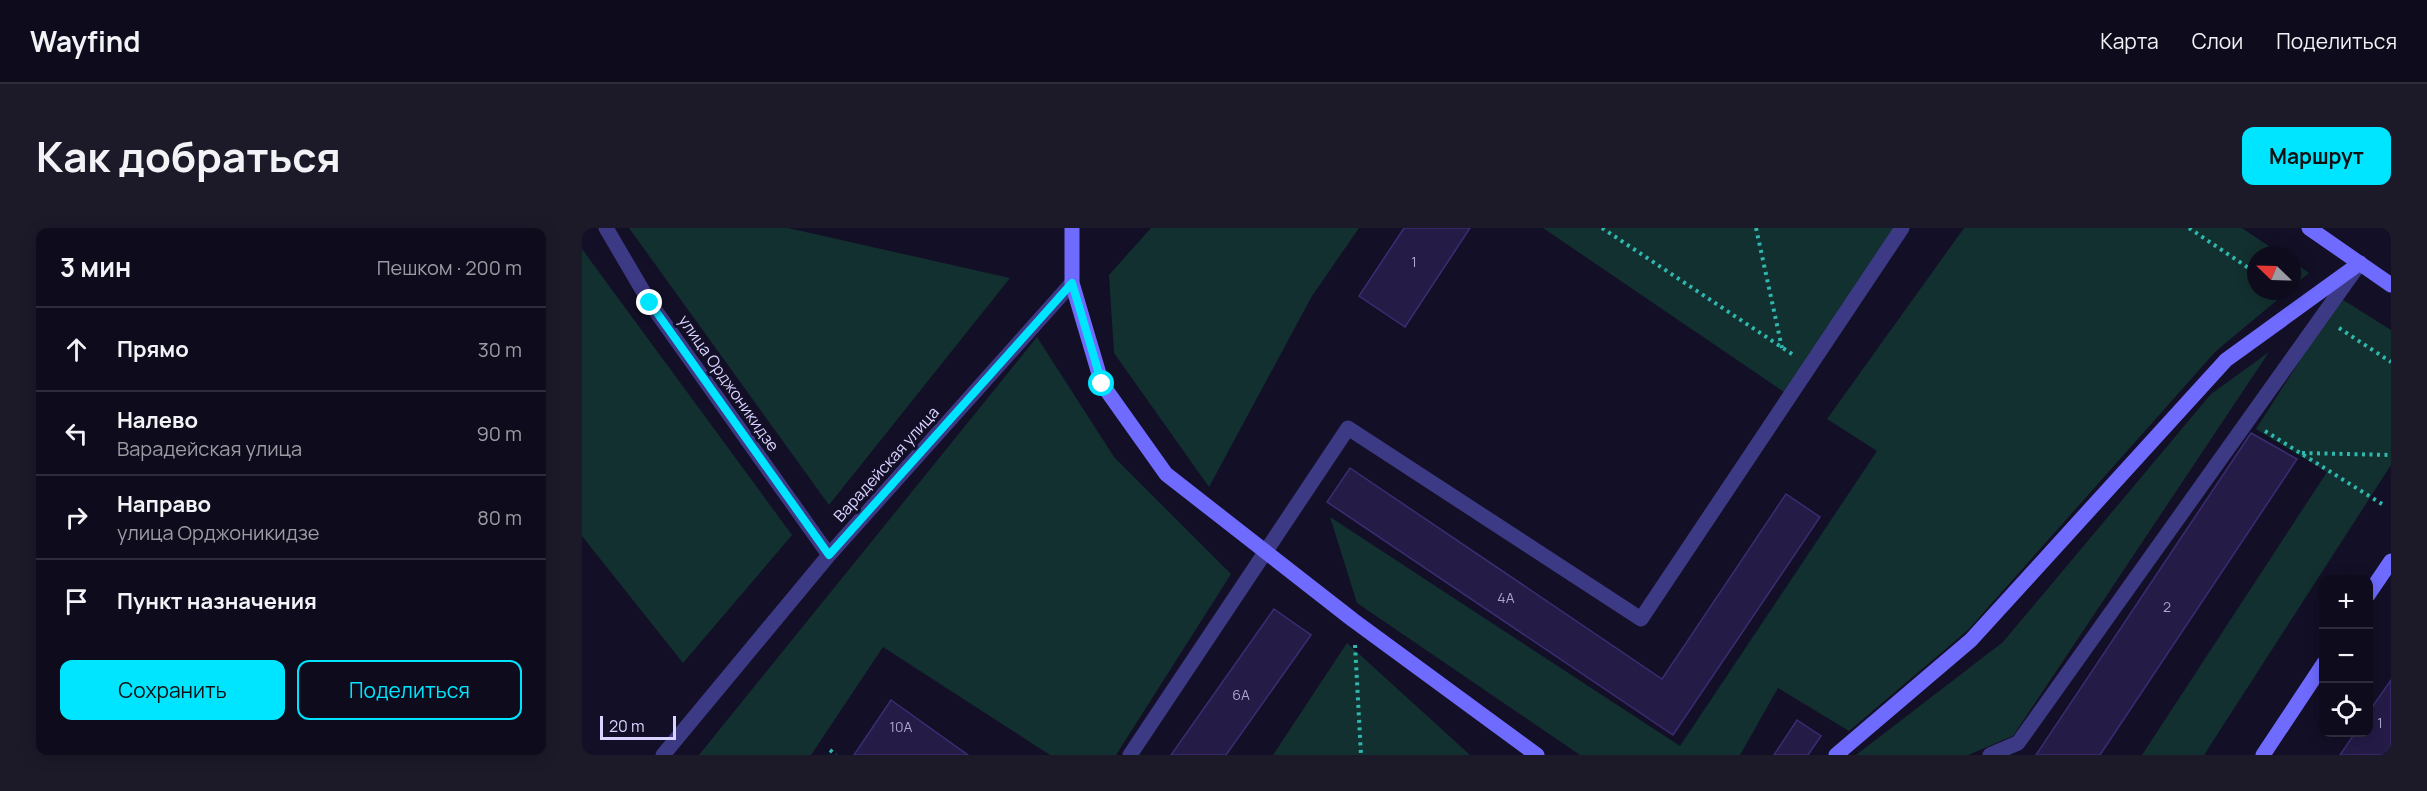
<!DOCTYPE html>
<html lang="ru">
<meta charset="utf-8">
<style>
body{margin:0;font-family:Manrope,sans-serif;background:#1c1929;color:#f1f3f6}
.controls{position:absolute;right:18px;bottom:18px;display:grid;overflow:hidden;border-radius:12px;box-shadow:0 3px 15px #0003}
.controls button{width:54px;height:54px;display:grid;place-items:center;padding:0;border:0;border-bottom:2px solid #2e2b3b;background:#0e0b1c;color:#f1f3f6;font:30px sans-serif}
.compass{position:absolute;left:1665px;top:18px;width:54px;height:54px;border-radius:50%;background:#0e0b1c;box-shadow:0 3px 15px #0003;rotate:293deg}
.scale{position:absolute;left:18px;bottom:15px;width:76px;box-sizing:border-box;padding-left:6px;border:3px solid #d9d4ff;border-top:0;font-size:16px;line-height:21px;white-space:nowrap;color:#d9d4ff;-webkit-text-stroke:4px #130f26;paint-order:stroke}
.stop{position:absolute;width:18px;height:18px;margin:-14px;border:4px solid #00e5ff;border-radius:50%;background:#fff}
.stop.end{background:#00e5ff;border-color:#fff;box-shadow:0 2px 6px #0008}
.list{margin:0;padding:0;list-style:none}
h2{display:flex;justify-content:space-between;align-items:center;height:78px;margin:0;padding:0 24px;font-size:26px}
h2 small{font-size:20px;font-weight:400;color:#9b9ba3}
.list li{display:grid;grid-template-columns:39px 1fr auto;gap:18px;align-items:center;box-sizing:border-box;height:84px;padding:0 24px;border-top:2px solid #2e2b3b}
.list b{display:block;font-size:22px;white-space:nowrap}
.list p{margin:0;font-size:20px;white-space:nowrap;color:#9b9ba3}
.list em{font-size:20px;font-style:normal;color:#9b9ba3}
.actions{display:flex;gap:12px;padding:18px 24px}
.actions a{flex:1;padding:14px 0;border:2px solid #00e5ff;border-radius:12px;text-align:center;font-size:21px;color:#00e5ff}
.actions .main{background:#00e5ff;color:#111}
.icon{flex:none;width:33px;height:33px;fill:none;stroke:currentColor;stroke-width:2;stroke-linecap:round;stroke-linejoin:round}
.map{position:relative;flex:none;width:1809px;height:527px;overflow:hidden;border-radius:12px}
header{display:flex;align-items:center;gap:36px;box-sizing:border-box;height:84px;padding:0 30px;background:#0e0b1c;border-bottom:2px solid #2e2b3b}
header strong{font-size:28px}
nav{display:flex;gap:33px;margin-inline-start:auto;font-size:21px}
.intro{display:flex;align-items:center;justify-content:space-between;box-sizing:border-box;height:144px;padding:0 36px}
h1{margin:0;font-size:42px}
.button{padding:15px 27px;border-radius:12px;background:#00e5ff;color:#111;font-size:21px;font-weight:700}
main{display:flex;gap:36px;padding:0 36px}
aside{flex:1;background:#0e0b1c;border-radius:12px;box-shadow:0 3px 15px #0003}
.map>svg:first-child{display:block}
.green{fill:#12302f}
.building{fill:#241b47;stroke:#3b2d73;stroke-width:1.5}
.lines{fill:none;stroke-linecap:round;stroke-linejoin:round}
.path{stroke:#2fb8b0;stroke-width:4;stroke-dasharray:3 4.5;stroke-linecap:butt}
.lane{stroke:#3d3a85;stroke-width:15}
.street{stroke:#3d3a85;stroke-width:15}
.secondary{stroke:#6f6bff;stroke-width:15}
.route{stroke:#00e5ff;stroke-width:8}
.labels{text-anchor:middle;stroke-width:6;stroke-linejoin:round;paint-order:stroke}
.number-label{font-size:14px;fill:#aca6d1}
.street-label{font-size:16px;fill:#d9d4ff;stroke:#130f26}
</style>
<header>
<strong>Wayfind</strong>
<nav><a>Карта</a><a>Слои</a><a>Поделиться</a></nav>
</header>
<div class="intro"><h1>Как добраться</h1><a class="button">Маршрут</a></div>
<main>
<aside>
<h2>3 мин<small>Пешком · 200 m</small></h2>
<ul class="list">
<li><svg class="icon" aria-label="ahead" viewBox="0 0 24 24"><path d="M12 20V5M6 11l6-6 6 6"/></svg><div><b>Прямо</b></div><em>30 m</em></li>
<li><svg class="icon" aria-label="left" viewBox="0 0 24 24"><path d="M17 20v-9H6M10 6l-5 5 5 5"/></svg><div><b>Налево</b><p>Варадейская улица</p></div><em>90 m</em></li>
<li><svg class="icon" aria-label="right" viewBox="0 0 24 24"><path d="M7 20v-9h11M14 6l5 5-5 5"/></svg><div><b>Направо</b><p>улица Орджоникидзе</p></div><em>80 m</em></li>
<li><svg class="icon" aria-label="arrive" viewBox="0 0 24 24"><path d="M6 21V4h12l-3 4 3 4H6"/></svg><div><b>Пункт назначения</b></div></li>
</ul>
<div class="actions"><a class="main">Сохранить</a><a>Поделиться</a></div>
</aside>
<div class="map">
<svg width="1809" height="527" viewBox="0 0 1809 527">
<rect width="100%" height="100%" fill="#130f26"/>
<g class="green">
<path d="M47,0H206L428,50L247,277Z"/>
<path d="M569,0H777L730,68L627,259L532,125L527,47Z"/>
<path d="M961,0H1317L1205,166Z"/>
<path d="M1382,0H1660L1700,27H1674V63H1706L1634,123L1386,402L1267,503L1196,460L1158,527H998L775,375L748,289L1098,518L1295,223L1245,191Z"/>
<path d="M0,21L210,307L101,435L0,308Z"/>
<path d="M1710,33L1727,45L1710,59Z"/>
<path d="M1758,70L1809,102V237L1622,527H1560L1745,244L1674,201Z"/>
<path d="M455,109L532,229L649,346L534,527H468L301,419L229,527H117Z"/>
<path d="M1687,124L1431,508L1386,527H1274L1421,414L1629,166Z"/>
<path d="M765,415L888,527H691Z"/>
</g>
<g class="building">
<path d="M822,0H888L823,99L777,68Z"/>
<path d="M1669,205L1715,231L1518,527H1454Z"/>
<path d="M768,240L1080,451L1204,266L1238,289L1091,507L745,274Z"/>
<path d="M692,381L729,407L644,527H589Z"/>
<path d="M1809,452V527H1758L1773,505H1786V485Z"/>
<path d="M309,472L386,527H272Z"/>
<path d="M1215,492L1239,508L1226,527H1192Z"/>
</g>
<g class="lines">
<g class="path">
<path d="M1020,0L1213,128"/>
<path d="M1174,0L1200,120"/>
<path d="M1607,0L1674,45"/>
<path d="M1757,100L1809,134"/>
<path d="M1683,203L1800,276"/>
<path d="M1720,225L1809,227"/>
<path d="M773,417L779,527"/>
<path d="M248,522L254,527"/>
</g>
<g class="lane">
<path d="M548,527L766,200L1059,391L1320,0"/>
<path d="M1408,527L1436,515L1776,38"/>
</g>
<g class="street">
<path d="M24,0L68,75L247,327"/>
<path d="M81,527L247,327L490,55"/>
</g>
<g class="secondary">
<path d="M490,0V55L520,156L584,246L771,392L955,527"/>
<path d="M1727,0L1809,57"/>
<path d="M1786,367L1809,333"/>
<path d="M1254,527L1389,412L1644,132L1778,35"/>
<path d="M1681,527L1742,435"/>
</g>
</g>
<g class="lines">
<path class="route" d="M68,75L247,327L490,55L520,156"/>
</g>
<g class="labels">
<g class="number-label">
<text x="832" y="39">1</text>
<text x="924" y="375">4А</text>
<text x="1585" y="384">2</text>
<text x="659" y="472">6А</text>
<text x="1798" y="500">1</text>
<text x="319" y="504">10А</text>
</g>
<g class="street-label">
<text transform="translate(147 155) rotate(55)" y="6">улица Орджоникидзе</text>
<text transform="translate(304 236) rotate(-48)" y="6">Варадейская улица</text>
</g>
</g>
</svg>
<div class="controls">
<button>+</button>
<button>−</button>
<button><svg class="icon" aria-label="locate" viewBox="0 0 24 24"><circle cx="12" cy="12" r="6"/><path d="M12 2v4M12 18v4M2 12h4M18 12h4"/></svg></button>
</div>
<svg class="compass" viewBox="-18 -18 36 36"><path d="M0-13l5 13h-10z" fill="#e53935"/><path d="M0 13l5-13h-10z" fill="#9b9ba3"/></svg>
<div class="scale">20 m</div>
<div class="stop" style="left:520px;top:156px"></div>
<div class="stop end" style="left:68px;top:75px"></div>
</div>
</main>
